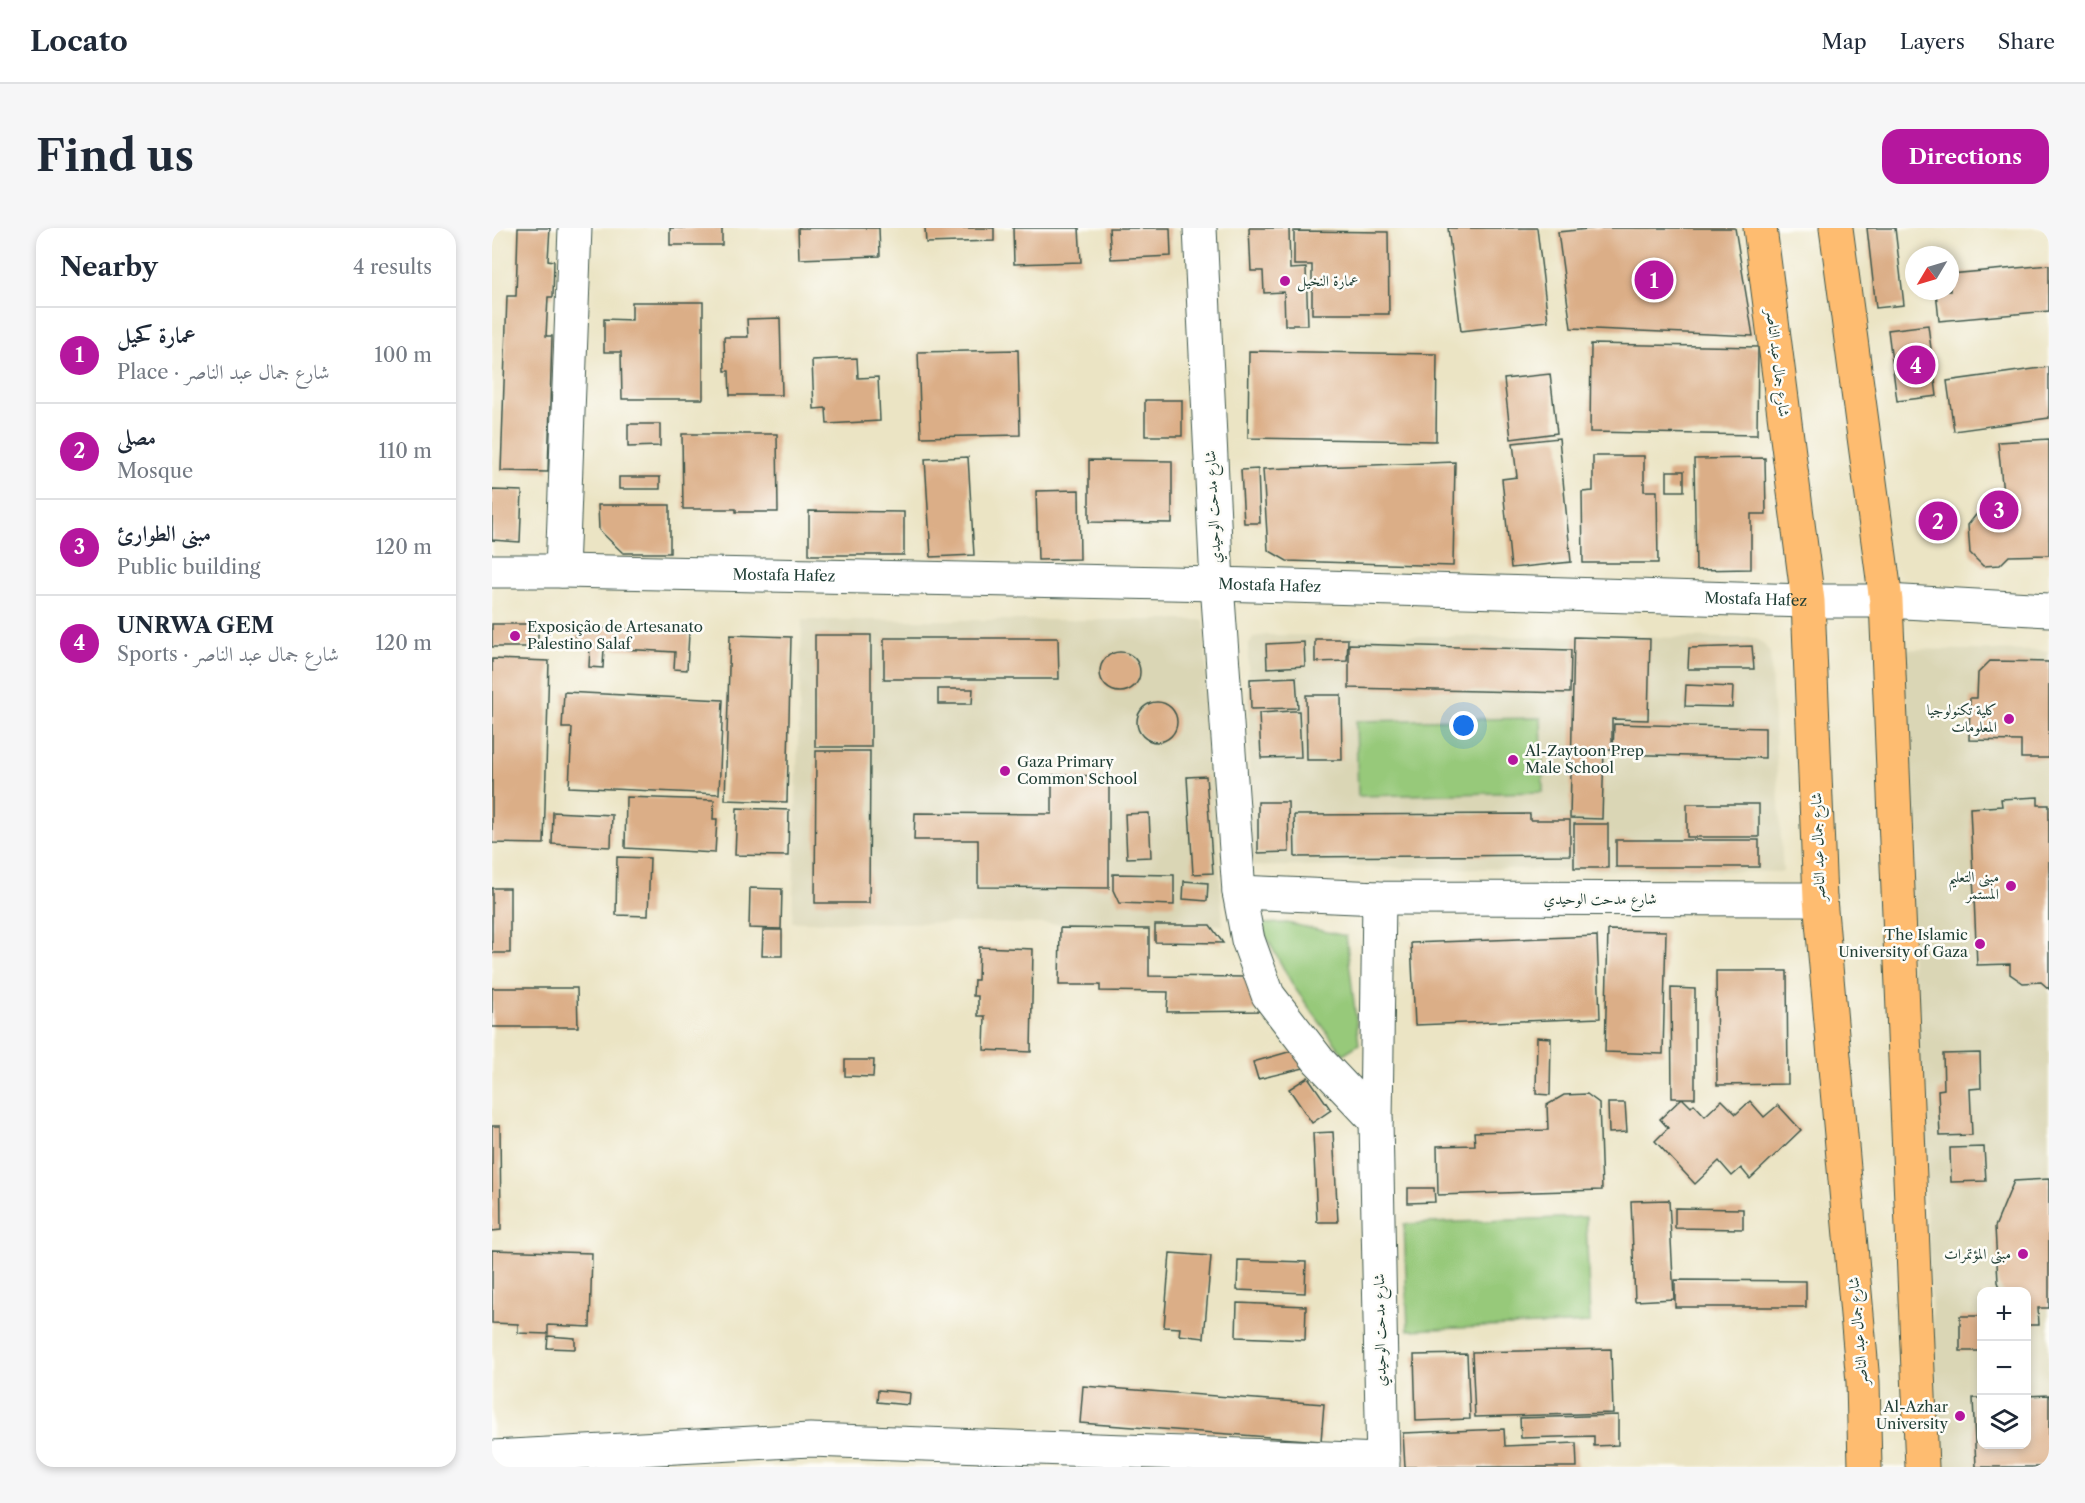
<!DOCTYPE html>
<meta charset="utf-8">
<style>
body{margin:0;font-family:"Libre Caslon Text",Amiri,serif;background:#f6f6f7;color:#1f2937}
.controls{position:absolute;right:18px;bottom:18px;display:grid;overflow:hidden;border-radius:12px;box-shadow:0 3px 9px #0003}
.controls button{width:54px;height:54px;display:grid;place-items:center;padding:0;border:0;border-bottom:2px solid #e0e1e3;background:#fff;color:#1f2937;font:30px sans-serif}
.compass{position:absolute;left:1413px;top:18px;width:54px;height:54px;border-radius:50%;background:#fff;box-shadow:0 3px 9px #0003;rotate:232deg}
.you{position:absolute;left:972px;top:498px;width:21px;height:21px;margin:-15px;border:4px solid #fff;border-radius:50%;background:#1a73e8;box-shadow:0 0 0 9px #1a73e833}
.badge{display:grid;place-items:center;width:39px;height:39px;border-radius:50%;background:#b5179e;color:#fff;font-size:20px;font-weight:700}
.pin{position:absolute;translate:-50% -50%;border:3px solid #fff;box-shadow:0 2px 6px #0006}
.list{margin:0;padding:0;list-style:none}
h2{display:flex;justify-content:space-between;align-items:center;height:78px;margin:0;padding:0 24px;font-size:26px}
h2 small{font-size:20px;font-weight:400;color:#747a83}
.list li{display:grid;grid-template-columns:39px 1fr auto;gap:18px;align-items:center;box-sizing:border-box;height:96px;padding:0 24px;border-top:2px solid #e0e1e3}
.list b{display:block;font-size:22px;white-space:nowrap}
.list p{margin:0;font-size:20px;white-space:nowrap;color:#747a83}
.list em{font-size:20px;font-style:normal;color:#747a83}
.icon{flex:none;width:33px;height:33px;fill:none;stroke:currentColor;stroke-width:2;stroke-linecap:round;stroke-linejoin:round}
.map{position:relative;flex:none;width:1557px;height:1239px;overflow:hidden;border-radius:18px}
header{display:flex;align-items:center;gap:36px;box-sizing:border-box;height:84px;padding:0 30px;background:#fff;border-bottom:2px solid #e0e1e3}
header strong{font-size:28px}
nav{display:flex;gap:33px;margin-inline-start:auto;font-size:21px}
.intro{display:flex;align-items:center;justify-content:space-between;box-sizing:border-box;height:144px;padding:0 36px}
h1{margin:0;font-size:42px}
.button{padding:15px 27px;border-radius:18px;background:#b5179e;color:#fff;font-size:21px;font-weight:700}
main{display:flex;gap:36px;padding:0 36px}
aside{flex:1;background:#fff;border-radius:18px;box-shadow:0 3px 9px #0003}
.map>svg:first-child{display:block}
.built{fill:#dad6b5;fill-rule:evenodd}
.green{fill:#97c97a;stroke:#5b8357;stroke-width:1.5}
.building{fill:#dbae87}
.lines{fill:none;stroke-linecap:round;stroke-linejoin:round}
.minor-casing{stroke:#3e564a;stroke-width:35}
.major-casing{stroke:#3e564a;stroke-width:35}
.minor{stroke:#fff;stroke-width:33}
.major{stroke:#febc70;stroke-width:33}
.poi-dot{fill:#b5179e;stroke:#fdfcf7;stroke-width:2}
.labels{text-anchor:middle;stroke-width:5;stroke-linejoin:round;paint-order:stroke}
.poi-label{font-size:15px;fill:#1f3d34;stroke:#fdfcf7;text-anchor:end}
.street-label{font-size:15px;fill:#1f3d34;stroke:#fdfcf7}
</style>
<header>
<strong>Locato</strong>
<nav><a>Map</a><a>Layers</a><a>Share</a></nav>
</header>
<div class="intro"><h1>Find us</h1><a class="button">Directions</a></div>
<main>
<aside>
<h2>Nearby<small>4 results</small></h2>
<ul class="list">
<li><span class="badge">1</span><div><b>عمارة كحيل</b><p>Place · شارع جمال عبد الناصر</p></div><em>100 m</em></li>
<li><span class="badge">2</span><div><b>مصلى</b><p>Mosque</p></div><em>110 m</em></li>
<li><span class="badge">3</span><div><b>مبنى الطوارئ</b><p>Public building</p></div><em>120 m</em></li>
<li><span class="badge">4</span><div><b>UNRWA GEM</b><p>Sports · شارع جمال عبد الناصر</p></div><em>120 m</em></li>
</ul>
</aside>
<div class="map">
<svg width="1557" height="1239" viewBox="0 0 1557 1239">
<rect width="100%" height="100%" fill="#fdfcf7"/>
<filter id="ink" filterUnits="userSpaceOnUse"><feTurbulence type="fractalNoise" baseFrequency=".0167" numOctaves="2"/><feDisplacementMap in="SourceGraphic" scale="12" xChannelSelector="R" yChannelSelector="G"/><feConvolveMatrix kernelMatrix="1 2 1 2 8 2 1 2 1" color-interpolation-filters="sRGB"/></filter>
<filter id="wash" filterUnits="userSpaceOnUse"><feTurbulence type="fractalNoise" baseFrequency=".008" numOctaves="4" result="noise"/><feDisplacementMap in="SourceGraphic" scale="24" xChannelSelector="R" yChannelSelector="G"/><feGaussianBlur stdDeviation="1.35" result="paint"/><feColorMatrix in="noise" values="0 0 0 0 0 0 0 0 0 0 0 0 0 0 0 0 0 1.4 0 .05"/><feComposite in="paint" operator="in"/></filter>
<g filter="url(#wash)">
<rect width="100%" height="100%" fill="#ebe4c4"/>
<g class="built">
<path d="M310,392H712L731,697L300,694Z"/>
<path d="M774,407L1261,410L1271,415L1278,425L1291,644L758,638L756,417L762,409Z"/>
<path d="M1401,421L1557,423V1239H1449ZM1490,1064H1534V1216H1490Z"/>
</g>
<g class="green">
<path d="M1049,490L1051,564L866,568L864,493Z"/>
<path d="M795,695L854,708L867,816L851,826L802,759L767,696Z"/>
<path d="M1094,989L1098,1095L916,1102L912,996Z"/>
</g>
<g id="blocks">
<g class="building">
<path d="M26,0H58L56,32L62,33L61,69H56L54,108H60L56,244L9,243L15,68H24Z"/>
<rect x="178" y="0" width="52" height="17"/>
<path d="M306,0H387L388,28L307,31Z"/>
<path d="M433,0H502V13L434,15Z"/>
<path d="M521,0H587L589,34L522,36Z"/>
<path d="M617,0H678L679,28L619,31Z"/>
<path d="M757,0H797L798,41L814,40L816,97H793L792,64L772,65L771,43H759Z"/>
<path d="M956,0H1045L1056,93L969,103Z"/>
<path d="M1106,0H1243L1261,108L1079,100L1066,4Z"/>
<path d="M1375,0H1403L1412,77L1384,80Z"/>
<path d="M802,3L896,4L897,86H820V37H802Z"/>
<path d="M1557,37V83L1447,93L1444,63H1458V46Z"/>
<path d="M140,74H211V171H130L129,124H112V91L140,92Z"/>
<path d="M288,90L290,167H238L237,143H233L232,109H256L255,91Z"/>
<path d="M1436,97L1445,168L1405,173L1396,102Z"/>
<path d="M1099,116L1266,119L1265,207L1098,204Z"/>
<path d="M526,122L528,207L429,209L426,124Z"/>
<path d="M757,123L945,126L944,213L756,210Z"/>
<path d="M365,130L366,150L386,149L388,193L335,196L334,180L322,181L320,132Z"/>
<path d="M1557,139V190L1462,203L1455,153Z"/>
<path d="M1058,146L1065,205L1019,211L1012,151Z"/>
<rect x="653" y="172" width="37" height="36"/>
<path d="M136,196H168V218L136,219Z"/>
<path d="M190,206H285L286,284H244V281H191Z"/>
<path d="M1067,210L1079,334L1019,340L1010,251L1025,249L1021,215Z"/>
<path d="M1557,211V327L1517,328L1508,337L1491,338L1478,325L1476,297L1487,283L1501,281L1513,287L1506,214Z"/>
<path d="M1101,228H1152V263H1165L1166,335H1091L1090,264L1101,263Z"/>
<path d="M476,229L482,327L439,329L433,231Z"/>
<path d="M1273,230L1274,286H1259V341L1204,342L1202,231Z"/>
<path d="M597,232L680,233V295L597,294Z"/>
<path d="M963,234L961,338L795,333L776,322L771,241Z"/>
<path d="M766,241L768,295H752L749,242Z"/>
<rect x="1175" y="243" width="17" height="20"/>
<rect x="127" y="249" width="41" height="12"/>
<path d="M0,262L30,263L28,314L0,312Z"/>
<path d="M587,262L588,331L546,332L544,263Z"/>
<path d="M106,277H178V325H131L107,302Z"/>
<path d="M317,283L412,284V327H317Z"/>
<rect x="0" y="396" width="46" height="23"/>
<path d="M84,399L197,405L195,442L182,441L183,424L112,420L111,440L97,439L98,419H83Z"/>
<path d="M238,407L299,409L295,574L233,572Z"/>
<rect x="323" y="407" width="56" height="112"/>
<path d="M1082,409L1158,411L1156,492L1120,491V521H1112L1110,591L1078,590Z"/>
<path d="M392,410H566L567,451H392Z"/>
<path d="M823,411H856L855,433L823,434Z"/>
<path d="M812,414L813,438L775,440L774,416Z"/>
<path d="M857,416L1079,422L1078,465L857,460Z"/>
<path d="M1260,418L1262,441H1196L1197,420Z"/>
<circle cx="628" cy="444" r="20"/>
<path d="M0,431L57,433L52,616L0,615Z"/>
<path d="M1498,433L1557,434V530H1529V513L1477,512L1478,470H1485L1486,445Z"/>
<path d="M804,449L806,480L759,481L758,451Z"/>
<path d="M1194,457L1241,459L1240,479L1193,478Z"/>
<path d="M446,461H481L480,476H446Z"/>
<path d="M72,464L231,472L227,566L77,559L80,500H70Z"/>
<path d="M814,467H849L850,532H815Z"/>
<circle cx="665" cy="494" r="20"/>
<path d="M800,483H807L809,529L769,530L767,485Z"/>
<path d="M1122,496L1273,500V530L1121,526Z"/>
<path d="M324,523H378L377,675H323Z"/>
<path d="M560,547L617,548V660L486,659V612H422L423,585L560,586Z"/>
<path d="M714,548L721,645L701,646L695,549Z"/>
<path d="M134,569L222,572L221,591H225L223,625L133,620Z"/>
<path d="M1546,569V577H1557V761L1549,754L1531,755L1518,746V736L1485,737L1478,580L1510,578L1509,571Z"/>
<path d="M766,574H796L797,624L766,625Z"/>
<rect x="1195" y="576" width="72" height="33"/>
<path d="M245,580L297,582L296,628L243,627Z"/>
<path d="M61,584L120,587L119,619L60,616Z"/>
<path d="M657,585L659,629L635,630L633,586Z"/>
<path d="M1038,586V592H1078V627L803,629L802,587Z"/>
<rect x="1082" y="596" width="34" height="44"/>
<rect x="1124" y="612" width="143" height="27"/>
<path d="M125,629L158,630L156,688L124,687Z"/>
<path d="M621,646L682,647V677L627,675L621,662Z"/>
<path d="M692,653L716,655L715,673L691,671Z"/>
<rect x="0" y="660" width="18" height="65"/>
<path d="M258,660L290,661L289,701L257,700Z"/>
<path d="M663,697H718L731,715L663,714Z"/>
<path d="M568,700L657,701V748L754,749L774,783L675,784L676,764L608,763V757H567Z"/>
<path d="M271,702H290V728H270Z"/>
<path d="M1116,702L1174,703L1171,826L1113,824Z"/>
<path d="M1105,708L1108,790L923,797L919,715Z"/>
<path d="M487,719L541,721L539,824L492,822L493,788H486V768H481L482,752H486Z"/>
<path d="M1224,743H1295L1296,856L1225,857Z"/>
<path d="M0,760H85L86,799H0Z"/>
<path d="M1179,760L1203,761V870H1190L1199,879L1202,876L1213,888L1230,872L1244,886L1258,873L1272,889L1286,877L1309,902L1258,951L1249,940L1240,948L1227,933L1203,956L1163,913L1176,900L1168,891L1190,870H1180Z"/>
<path d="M1045,809L1059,810L1058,867L1044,866Z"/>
<path d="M807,821L812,840L766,851L761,834Z"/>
<path d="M1488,825L1489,860L1478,861L1480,907L1448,908L1446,862L1452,861L1451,826Z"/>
<path d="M353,832H382L381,849L353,848Z"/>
<path d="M816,849L839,882L820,895L797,861Z"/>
<path d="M1095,866L1107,875L1110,962L946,967L945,918L983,917L982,904L1056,902L1055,877L1072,867Z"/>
<path d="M1116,875H1133L1135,904L1117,905Z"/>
<path d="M0,898H8L9,1002L0,1003Z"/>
<path d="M841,904L846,994H825L821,905Z"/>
<path d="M1492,919L1494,953L1459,954L1458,920Z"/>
<path d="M1557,951V1080H1546L1547,1097H1534V1064H1510L1506,1054L1503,999L1522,953Z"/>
<path d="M916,960H942L943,974L916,975Z"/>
<path d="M1177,972L1182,1071L1143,1073L1139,973Z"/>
<path d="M1183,980L1251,981V1001L1183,1000Z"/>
<path d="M0,1022L100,1025L98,1099L56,1097V1106L26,1105V1096L0,1095Z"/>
<path d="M678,1025L719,1028L712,1110L687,1107L688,1100L672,1099Z"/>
<path d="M746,1032L814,1034L813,1065L745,1062Z"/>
<path d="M1183,1052L1314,1053V1079H1183Z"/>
<path d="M745,1075L814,1078L813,1112L744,1109Z"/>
<rect x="1468" y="1088" width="22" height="35"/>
<path d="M56,1108L83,1110V1121L55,1120Z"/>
<path d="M1119,1121L1121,1185L983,1189L980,1124Z"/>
<path d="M975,1126L978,1191L924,1193L922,1127Z"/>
<path d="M591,1158L832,1176L829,1213L588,1195Z"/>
<path d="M386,1162L418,1165L417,1177L385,1174Z"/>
<path d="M1557,1167V1239H1484L1481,1170H1490V1216H1534V1168Z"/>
<path d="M1126,1187V1217L1102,1218V1208L1029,1210L1028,1190Z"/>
<path d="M1012,1201L1013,1218L1084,1215L1085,1239H913L911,1205Z"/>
</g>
</g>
</g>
<g filter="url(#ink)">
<use href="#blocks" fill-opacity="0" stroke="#3e564a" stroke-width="1.5"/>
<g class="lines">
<defs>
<g id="minor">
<path d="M708,0L725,356L747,664L756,712L776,767L827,833L884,893"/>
<path id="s1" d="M0,343H70L725,356L1316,373H1394L1557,382"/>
<path d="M70,343L83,0"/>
<path d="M747,664L887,670L1328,671"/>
<path d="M887,670L884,893L891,1239"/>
<path d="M0,1229L318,1212L891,1232"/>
</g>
<g id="major">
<path d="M1268,0L1316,373L1328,671L1371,1154L1373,1239"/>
<path d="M1344,0L1394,373L1430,1239"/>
</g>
</defs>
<use href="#minor" class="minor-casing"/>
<use href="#major" class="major-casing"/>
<use href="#minor" class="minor"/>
<use href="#major" class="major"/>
</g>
</g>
<g class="poi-dot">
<circle cx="793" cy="53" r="6"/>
<circle cx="23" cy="408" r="6"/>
<circle cx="1517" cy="491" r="6"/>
<circle cx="1021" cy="532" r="6"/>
<circle cx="513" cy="543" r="6"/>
<circle cx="1519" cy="658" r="6"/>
<circle cx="1488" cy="716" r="6"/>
<circle cx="1531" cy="1026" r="6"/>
<circle cx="1468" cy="1188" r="6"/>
</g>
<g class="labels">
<g class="poi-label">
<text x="805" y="58" text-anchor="start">عمارة النخيل</text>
<text x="35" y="404" text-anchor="start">Exposição de Artesanato<tspan x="35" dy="17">Palestino Salaf</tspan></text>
<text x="1505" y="487">كلية تكنولوجيا<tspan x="1505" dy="17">المعلومات</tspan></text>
<text x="1033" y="528" text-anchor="start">Al-Zaytoon Prep<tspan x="1033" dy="17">Male School</tspan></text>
<text x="525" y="539" text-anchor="start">Gaza Primary<tspan x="525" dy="17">Common School</tspan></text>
<text x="1507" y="654">مبنى التعليم<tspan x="1507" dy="17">المستمر</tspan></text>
<text x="1476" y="712">The Islamic<tspan x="1476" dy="17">University of Gaza</tspan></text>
<text x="1519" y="1031">مبنى المؤتمرات</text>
<text x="1456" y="1184">Al-Azhar<tspan x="1456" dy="17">University</tspan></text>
</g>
<g class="street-label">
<text transform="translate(1286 135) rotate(83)" y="5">شارع جمال عبد الناصر</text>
<text transform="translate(721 279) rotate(-93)" y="5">شارع مدحت الوحيدي</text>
<text dy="5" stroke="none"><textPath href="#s1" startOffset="292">Mostafa Hafez</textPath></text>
<text dy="5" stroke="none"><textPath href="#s1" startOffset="778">Mostafa Hafez</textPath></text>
<text dy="5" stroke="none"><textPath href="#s1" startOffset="1264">Mostafa Hafez</textPath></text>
<text transform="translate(1326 619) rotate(-92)" y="5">شارع جمال عبد الناصر</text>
<text x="1108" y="676">شارع مدحت الوحيدي</text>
<text transform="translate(888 1102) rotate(-91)" y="5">شارع مدحت الوحيدي</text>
<text transform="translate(1366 1103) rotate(-95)" y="5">شارع جمال عبد الناصر</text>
</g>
</g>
</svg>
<div class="controls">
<button>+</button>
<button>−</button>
<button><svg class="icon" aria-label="layers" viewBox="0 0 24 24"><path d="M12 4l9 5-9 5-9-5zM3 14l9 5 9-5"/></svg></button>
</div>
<svg class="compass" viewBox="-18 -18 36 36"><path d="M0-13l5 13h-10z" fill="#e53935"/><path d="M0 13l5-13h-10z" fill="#747a83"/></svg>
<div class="you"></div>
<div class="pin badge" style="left:1162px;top:52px">1</div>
<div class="pin badge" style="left:1446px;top:293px">2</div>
<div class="pin badge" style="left:1507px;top:282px">3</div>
<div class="pin badge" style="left:1424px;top:137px">4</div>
</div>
</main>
